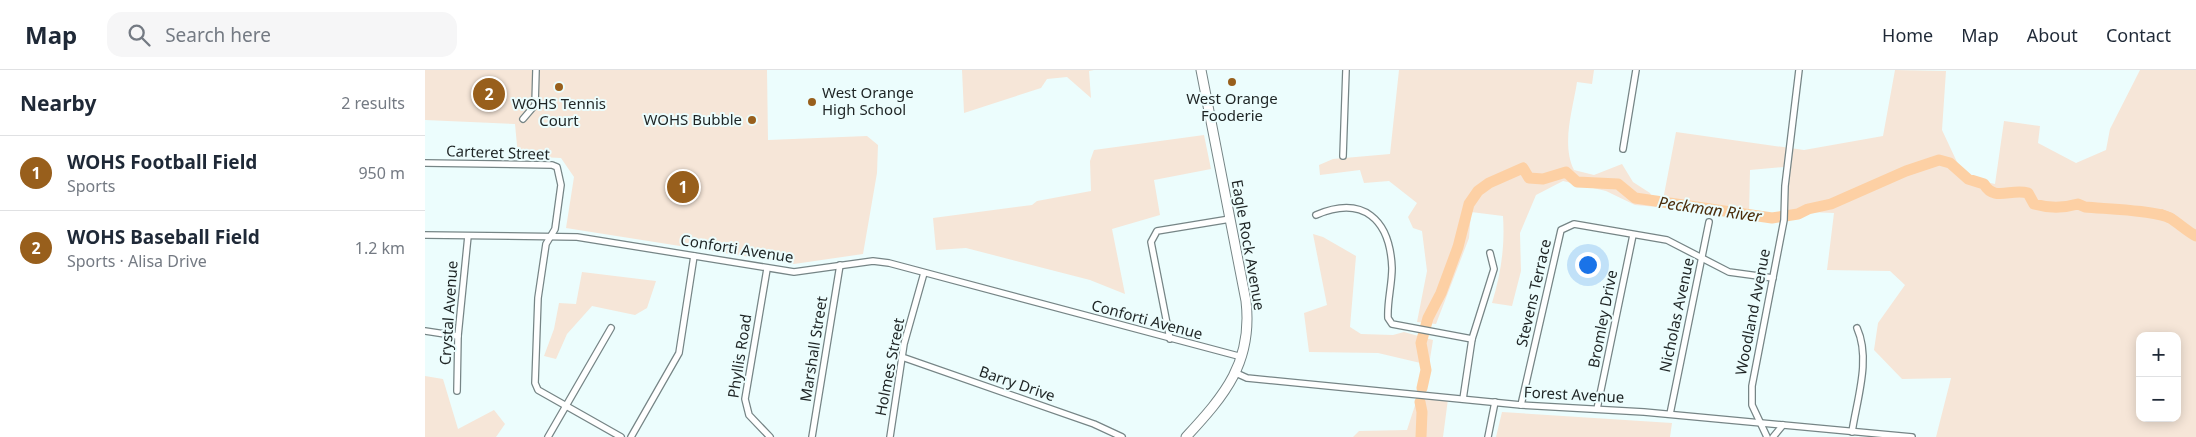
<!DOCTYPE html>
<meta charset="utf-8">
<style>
body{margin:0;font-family:"Noto Sans",sans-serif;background:#f6f6f7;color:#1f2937}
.controls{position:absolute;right:15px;bottom:15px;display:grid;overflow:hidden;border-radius:10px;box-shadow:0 2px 12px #0003}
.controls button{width:45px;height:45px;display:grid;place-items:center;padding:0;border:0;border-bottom:1px solid #e0e1e3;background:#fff;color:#1f2937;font:25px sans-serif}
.you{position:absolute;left:1162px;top:194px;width:18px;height:18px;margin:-12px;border:4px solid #fff;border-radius:50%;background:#1a73e8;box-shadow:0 0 0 8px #1a73e833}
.badge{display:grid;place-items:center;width:32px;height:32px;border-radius:50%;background:#985f1c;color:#fff;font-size:16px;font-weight:700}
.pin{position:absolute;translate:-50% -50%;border:2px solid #fff;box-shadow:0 1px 5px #0006}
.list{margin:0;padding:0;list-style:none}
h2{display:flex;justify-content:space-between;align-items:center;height:65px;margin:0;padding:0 20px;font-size:21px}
h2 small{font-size:16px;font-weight:400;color:#747a83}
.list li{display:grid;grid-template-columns:32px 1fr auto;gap:15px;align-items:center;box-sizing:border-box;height:75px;padding:0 20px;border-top:1px solid #e0e1e3}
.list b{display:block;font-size:19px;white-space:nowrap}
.list p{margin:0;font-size:16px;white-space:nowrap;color:#747a83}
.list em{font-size:16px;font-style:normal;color:#747a83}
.icon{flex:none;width:28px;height:28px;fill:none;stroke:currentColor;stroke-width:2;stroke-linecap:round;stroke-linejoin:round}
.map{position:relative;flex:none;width:1771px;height:367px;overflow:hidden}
header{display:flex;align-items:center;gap:30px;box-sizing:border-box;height:70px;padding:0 25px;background:#fff;border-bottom:1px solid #e0e1e3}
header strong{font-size:24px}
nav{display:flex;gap:28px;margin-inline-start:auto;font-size:18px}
.search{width:350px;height:45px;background:#f6f6f7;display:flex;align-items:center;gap:12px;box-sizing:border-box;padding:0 18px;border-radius:15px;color:#747a83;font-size:19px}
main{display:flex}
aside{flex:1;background:#fff}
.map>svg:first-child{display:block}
.green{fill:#f6e6d8;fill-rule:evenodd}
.water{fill:#fdd0a4}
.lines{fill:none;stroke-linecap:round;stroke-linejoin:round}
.river{stroke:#fdd0a4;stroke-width:11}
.street-casing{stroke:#768586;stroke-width:8}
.primary-casing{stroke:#768586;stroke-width:11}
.street{stroke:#fff;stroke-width:5.5}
.primary{stroke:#fff;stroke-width:9}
.poi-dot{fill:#985f1c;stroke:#ecfdfd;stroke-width:2}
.labels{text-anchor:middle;stroke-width:4;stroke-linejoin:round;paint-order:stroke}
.poi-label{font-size:15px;fill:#1e2424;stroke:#ecfdfd}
.street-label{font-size:15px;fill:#1e2424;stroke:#ecfdfd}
.water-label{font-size:16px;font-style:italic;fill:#4b2d0c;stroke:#ecfdfd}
</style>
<header>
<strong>Map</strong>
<div class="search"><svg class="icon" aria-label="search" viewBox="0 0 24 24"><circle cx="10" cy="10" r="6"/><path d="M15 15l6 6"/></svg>Search here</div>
<nav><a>Home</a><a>Map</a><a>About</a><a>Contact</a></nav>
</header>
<main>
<aside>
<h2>Nearby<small>2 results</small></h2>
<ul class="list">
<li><span class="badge">1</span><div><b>WOHS Football Field</b><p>Sports</p></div><em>950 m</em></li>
<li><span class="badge">2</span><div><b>WOHS Baseball Field</b><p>Sports · Alisa Drive</p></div><em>1.2 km</em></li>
</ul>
</aside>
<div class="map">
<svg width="1771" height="367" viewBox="0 0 1771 367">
<rect width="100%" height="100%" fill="#ecfdfd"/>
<g class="green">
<path d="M0,0H342L343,70L442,66L453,75L452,103L438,184L369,194L141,158L149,107L136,88L93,86L90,54L0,50Z"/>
<path d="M537,0H669L664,1L666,28L642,7L622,9L616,18L539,43Z"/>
<path d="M974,0H1169L1167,14L1152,12C1148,39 1136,74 1149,100L1169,105L1197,94L1208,112L1225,123L1232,137L1210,135L1181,121L1138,111L1111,125L1095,163L1096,201L1087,236L1067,233C1076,203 1080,177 1078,146L1046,142L1044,168L1011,254L992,252L1002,201L997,161L988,158L983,147L992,133L964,111L939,113L935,100L895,105L894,95L908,89L965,84Z"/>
<path d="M1470,0L1521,1L1517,60L1539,107L1570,114L1579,51L1615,56L1613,73L1651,93L1681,80L1685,59L1715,0H1771V367H1511L1526,308L1477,309L1449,280L1453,253L1480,215L1465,201L1402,200L1409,143L1359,141V97L1325,100L1324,146L1237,135L1251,62L1379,80L1458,66ZM1715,266H1752V348H1715Z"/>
<path d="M779,65L786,99L729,110L735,145L687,159L700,224L665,210L541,178L511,180L508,148L607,135L612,131L666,121L665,91L669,80Z"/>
<path d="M888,164L898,167L931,186L925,257L936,264L968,265L979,262L1008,270L1004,295L953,283L884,282L879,243L902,235Z"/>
<path d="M157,202L231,211L222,238L210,245L167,236L142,264L131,289L119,286L129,259L134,233L151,234Z"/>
<path d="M0,306L18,309L33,359L69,340L80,354L71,367H0Z"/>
<path d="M993,326L1023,329L1018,367H928L934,361L982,360Z"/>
<path d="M1077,342L1247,353L1245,367H1071Z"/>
</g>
<path class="water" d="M1694,136L1714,138L1726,144L1737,139L1749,144L1766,159L1771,161V171L1744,145H1732L1728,148L1693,141Z"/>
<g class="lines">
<g class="river">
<path d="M997,318L1001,300L996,273L1003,248L1016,223L1033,177L1044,134L1053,121L1064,113L1098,98L1104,108L1118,109L1141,102L1152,112L1193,114L1210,128L1347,148L1373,144L1383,139L1406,134L1481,101L1514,90L1525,93L1543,109L1559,114C1569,132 1586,118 1603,123L1609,134C1623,138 1639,138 1653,134L1660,137C1680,139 1729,140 1745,148C1752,152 1762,161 1771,166"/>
<path d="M995,332L997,342L996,367"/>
</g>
<defs>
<g id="street">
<path d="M98,49L110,35L111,0"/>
<path d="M1198,79L1211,0"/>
<path d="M918,86L921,0"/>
<path d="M0,93L127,95L132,97L136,115L130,159L121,174L113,228L110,313L113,320L196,367"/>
<path d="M891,145C938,125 965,149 967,198C967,215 962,232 963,248L967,254L1047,269"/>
<path d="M0,165L152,167L369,202L448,191L464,193L817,287"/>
<path d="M342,199L320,329L324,345L345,367"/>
<path d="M0,261L33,266"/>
<path d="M745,269L726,172L732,161L805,149"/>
<path d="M477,287L669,354L697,367"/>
<path d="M811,303L822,308L1096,335L1219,342L1487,367"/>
<path d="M32,321L33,266L43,166"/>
<path d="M1038,329L1047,269L1069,199L1065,183"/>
<path d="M1096,335L1136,160L1149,154L1242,170L1304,202L1348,208"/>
<path d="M1172,339L1208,165"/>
<path d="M1245,344L1284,152"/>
<path d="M1427,362C1432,329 1446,289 1432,258"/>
<path d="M123,367L186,258"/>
<path d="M206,367L254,283L269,186"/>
<path d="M387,367L415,195"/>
<path d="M465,367L479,274L499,203"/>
<path d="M1063,367L1070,332"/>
<path d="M1342,367L1327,335V316L1359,150L1360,116L1374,0"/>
<path d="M1348,367L1358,355"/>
</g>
<path id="primary" d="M761,367C800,325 828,292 821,231L776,0"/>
</defs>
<use href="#street" class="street-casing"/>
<use href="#primary" class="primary-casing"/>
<use href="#street" class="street"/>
<use href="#primary" class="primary"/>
</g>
<g class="poi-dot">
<circle cx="807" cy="12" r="5"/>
<circle cx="134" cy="17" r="5"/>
<circle cx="387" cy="32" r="5"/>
<circle cx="327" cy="50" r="5"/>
</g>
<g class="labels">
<g class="poi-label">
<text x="397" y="28" text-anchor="start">West Orange<tspan x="397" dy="17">High School</tspan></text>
<text x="807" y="34">West Orange<tspan x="807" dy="17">Fooderie</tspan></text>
<text x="134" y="39">WOHS Tennis<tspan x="134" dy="17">Court</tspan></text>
<text x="317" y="55" text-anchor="end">WOHS Bubble</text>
</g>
<g class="street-label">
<text transform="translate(73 83) rotate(2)" y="5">Carteret Street</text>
<text transform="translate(823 175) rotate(80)" y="5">Eagle Rock Avenue</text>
<text transform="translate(312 179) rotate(9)" y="5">Conforti Avenue</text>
<text transform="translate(1109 223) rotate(-77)" y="5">Stevens Terrace</text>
<text transform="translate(1328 242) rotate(-79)" y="5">Woodland Avenue</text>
<text transform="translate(24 243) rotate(-86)" y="5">Crystal Avenue</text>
<text transform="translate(1252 245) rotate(-78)" y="5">Nicholas Avenue</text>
<text transform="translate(1178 249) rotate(-79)" y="5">Bromley Drive</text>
<text transform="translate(722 250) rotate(15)" y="5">Conforti Avenue</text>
<text transform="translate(389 279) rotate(-81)" y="5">Marshall Street</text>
<text transform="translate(315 286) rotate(-81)" y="5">Phyllis Road</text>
<text transform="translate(465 297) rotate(-79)" y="5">Holmes Street</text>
<text transform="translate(592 314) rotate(19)" y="5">Barry Drive</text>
<text transform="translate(1149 325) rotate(3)" y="5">Forest Avenue</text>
</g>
<g class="water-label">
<text transform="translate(1285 139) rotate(8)" y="6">Peckman River</text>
</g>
</g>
</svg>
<div class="controls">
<button>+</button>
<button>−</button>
</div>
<div class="you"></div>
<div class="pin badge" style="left:258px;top:117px">1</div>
<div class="pin badge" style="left:64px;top:24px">2</div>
</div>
</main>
